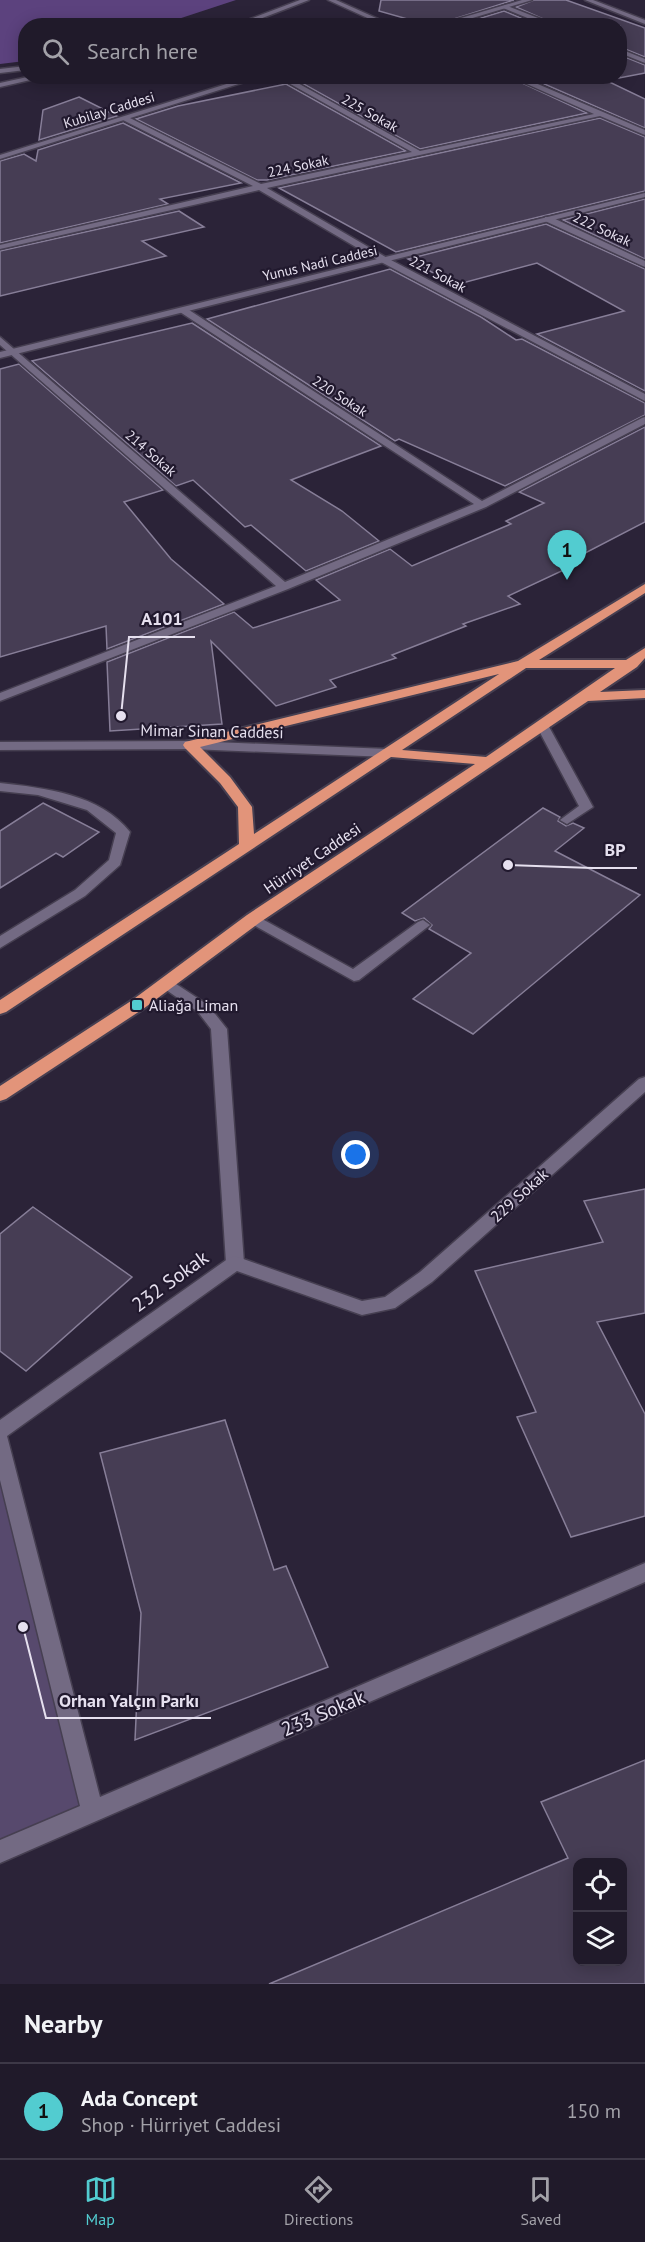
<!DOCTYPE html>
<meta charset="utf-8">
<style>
body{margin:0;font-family:"PT Sans",sans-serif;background:#282332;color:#f1f3f6}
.controls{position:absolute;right:18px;bottom:18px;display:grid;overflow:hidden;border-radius:12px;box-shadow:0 3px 15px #0003}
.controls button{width:54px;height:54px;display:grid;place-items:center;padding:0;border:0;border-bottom:2px solid #3d3847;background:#201a2a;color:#f1f3f6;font:30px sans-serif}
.you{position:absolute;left:356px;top:1155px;width:21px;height:21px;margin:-15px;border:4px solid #fff;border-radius:50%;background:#1a73e8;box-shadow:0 0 0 9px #1a73e833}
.badge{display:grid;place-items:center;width:39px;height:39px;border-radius:50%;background:#52ccd0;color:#111;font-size:20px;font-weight:700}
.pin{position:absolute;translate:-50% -50px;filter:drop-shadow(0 2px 3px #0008)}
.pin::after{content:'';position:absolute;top:32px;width:21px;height:18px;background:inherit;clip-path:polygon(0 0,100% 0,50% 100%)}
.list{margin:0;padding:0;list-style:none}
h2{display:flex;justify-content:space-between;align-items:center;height:78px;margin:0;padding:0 24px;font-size:26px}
h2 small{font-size:20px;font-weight:400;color:#a2a1a8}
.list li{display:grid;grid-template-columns:39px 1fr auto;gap:18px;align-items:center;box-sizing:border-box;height:96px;padding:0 24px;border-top:2px solid #3d3847}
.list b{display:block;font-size:22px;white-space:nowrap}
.list p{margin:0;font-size:20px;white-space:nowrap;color:#a2a1a8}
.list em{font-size:20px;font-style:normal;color:#a2a1a8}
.icon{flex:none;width:33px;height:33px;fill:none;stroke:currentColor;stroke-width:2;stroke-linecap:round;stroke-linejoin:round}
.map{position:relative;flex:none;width:645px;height:1984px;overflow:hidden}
.search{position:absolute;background:#201a2a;box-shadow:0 3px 15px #0003;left:18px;right:18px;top:18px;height:66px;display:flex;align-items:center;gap:15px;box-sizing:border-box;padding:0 21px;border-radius:24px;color:#a2a1a8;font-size:22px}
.sheet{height:174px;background:#201a2a}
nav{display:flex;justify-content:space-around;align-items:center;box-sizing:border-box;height:84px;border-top:2px solid #3d3847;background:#201a2a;font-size:16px;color:#a2a1a8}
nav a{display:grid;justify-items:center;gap:3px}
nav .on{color:#52ccd0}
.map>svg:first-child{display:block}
.green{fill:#57496d}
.forest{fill:#5c427e}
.building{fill:#463d54;stroke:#877e98;stroke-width:1.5;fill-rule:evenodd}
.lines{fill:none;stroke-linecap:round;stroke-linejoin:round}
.service-casing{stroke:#463f51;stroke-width:3}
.minor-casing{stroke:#463f51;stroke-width:3}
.tertiary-casing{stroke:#463f51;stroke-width:3}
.trunk-casing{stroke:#463f51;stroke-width:4}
.service{fill:#736a83;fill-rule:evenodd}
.minor{fill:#736a83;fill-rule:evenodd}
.tertiary{fill:#736a83;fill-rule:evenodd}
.trunk{fill:#e2947a;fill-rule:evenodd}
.poi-dot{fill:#52ccd0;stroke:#21192e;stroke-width:2}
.labels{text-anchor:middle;stroke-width:4.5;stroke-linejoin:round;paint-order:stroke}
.far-street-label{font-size:14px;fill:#e6e0ef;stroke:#21192e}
.street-label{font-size:16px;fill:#e6e0ef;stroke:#21192e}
.poi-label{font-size:16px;fill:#e6e0ef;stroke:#21192e;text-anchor:start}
.near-street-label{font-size:20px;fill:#e6e0ef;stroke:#21192e}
.leader{fill:none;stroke:#e6e0ef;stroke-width:2}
.callout-dot{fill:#e6e0ef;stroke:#21192e;stroke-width:2}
.callout-label{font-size:18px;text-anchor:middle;font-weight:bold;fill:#e6e0ef;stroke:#21192e;stroke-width:4.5;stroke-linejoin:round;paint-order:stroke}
</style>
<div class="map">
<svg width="645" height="1984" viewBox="0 0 645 1984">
<rect width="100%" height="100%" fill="#2b2338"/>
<path class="green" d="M0,1441L93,1812L0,1852Z"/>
<path class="forest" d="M0,0H236L160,25L26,26L25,61L0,64Z"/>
<g class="building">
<path d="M381,0H514L432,26L379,11Z"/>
<path d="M534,0H566L645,28V57L620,47V26H559L516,7Z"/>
<path d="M504,11L540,26H455Z"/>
<path d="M620,55L645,65V73L619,78L613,76H620Z"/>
<path d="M326,76H507L587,113L420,149L300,82Z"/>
<path d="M526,76H597L645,99V128Z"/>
<path d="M286,84L406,151L267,180H257L136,119L178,106Z"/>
<path d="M79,97L117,116L39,140L43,110Z"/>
<path d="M600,118L645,137V191L396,252L279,188Z"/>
<path d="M123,123L241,183L160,199L168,204L0,243V161L24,154L36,161L38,150Z"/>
<path d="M645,199V259L563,220Z"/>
<path d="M179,211L204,227L142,241L166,256L0,296V251Z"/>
<path d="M546,224L645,269V391L537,334L624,311L537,263L455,285L408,259Z"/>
<path d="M390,269L481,317L516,340L522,339L645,403V415L505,486L399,439L395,441L207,319Z"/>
<path d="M192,323L381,446L291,480L342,511L379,541L306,571L251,525L245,527L193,480L176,486L32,361Z"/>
<path d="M19,364L163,490L124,502L171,559L224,604L107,649L106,626L0,657V369Z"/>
<path d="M645,427V522L562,565L568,568L508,596L520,604L463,624L466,626L392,655L396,658L330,680L336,687L276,706L211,641L222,724L110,731L107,662L234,612L253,628L340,600L316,580L390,549L412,566L511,524L506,521L544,503L519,492Z"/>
<path d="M43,803L99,832L63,857L56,853L0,888V831Z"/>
<path d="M543,808L560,817L558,821L566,826L573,823L584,828L555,851L640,895L473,1034L413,999L471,953L429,929L432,925L424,918L415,921L402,913Z"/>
<path d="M645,1189V1313L597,1322L645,1414V1516L571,1537L517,1417L536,1412L475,1271L603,1242L584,1201Z"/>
<path d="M33,1207L132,1277L26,1371L0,1351V1234Z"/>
<path d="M225,1420L274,1570L286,1566L328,1667L135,1740L141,1613L100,1453Z"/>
<path d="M645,1760V1984H269L568,1858L541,1802ZM578,1863H622V1962H578Z"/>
</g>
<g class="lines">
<defs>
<g id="service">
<path d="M542,721L548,725L593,807L567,824L560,820L579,806L536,725Z"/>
<path d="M253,914L353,969L418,922L423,920L430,925L359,980L354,981L248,922L246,919Z"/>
<path d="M167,978L208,1005L227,1029L244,1263L241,1268L235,1270L229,1268L226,1263L211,1029L198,1012L162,987L160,983L162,979Z"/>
</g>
<g id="minor">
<path d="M300,0H309L242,26H232Z"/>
<path d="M328,0H336L394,26H385Z"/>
<path d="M585,0H593L645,20V24Z"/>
<path d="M505,5L556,25L557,26H547L503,8Z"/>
<path d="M620,49L645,59V63L620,53Z"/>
<path d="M26,66V70L0,73V69Z"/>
<path d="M32,76H48L0,87V83Z"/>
<path d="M276,76H285L420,151L594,114L509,76H519L645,130V135L600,116L267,188L389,259L645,394V401L383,263L259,190L0,249V245L253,186L123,120L126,116L261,184L412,152Z"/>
<path d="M545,217H551L645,261V267L545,221Z"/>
<path d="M180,308H186L482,501L642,418L645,417V424L486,507L288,589L0,701V693L276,586L0,345V337L285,582L474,504L180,312Z"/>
<path d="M0,783C45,788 100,794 130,832L120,865L85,896L0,948V936L75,890L109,860L116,833L87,810L38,795L0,791Z"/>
<path d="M645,1077V1092L432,1282L395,1308L362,1315L237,1271L7,1436L100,1797L645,1563V1582L0,1863V1840L80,1806L0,1480V1420L229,1258L235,1256L362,1301L385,1297L420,1272L639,1079Z"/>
</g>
<g id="tertiary">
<path d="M522,0H532L446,26H434Z"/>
<path d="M252,76H264L0,159V155Z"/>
<path d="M645,193V197L0,358V352Z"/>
<path d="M190,741L388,749L394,753L388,757L190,749L0,750V742Z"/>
</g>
<path id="trunk" d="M645,584V593L539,660H626L645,648V658L637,667L600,692L645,690V698L588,701L259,923L143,1009L6,1099L0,1101V1086L131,1001L247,915L475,764L391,757L6,1012L0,1014V1000L239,844L238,807L220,783L185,748L183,745L185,742L518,661ZM526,668H615L486,757L402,750ZM499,674L254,834L252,807L230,777L200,747Z"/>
</defs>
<use href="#service" class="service-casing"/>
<use href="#minor" class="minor-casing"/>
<use href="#tertiary" class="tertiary-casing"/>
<use href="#trunk" class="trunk-casing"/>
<use href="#service" class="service"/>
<use href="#minor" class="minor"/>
<use href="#tertiary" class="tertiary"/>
<use href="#trunk" class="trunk"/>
</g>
<rect class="poi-dot" x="131" y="999" width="12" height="12" rx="3"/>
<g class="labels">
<g class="far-street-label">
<text transform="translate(109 110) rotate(-17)" y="5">Kubilay Caddesi</text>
<text transform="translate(370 113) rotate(29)" y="5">225 Sokak</text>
<text transform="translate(298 166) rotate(-12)" y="5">224 Sokak</text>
<text transform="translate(602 229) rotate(25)" y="5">222 Sokak</text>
<text transform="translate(320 263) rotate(-13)" y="5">Yunus Nadi Caddesi</text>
<text transform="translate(438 274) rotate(28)" y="5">221 Sokak</text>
<text transform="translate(340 396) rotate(33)" y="5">220 Sokak</text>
<text transform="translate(151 453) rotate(41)" y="5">214 Sokak</text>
</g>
<g class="street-label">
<text transform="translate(212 731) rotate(1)" y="6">Mimar Sinan Caddesi</text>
<text transform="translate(312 858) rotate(-34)" y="6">Hürriyet Caddesi</text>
<text transform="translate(519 1195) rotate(-42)" y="6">229 Sokak</text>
</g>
<g class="poi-label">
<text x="149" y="1011">Aliağa Liman</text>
</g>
<g class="near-street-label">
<text transform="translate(170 1281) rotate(-36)" y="7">232 Sokak</text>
<text transform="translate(323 1713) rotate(-23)" y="7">233 Sokak</text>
</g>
</g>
<path class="leader" d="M121 716L129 637H195M508 865L592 868H637M23 1627L46 1718H211"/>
<g class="callout-dot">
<circle cx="121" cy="716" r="6"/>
<circle cx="508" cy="865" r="6"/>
<circle cx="23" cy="1627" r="6"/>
</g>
<g class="callout-label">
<text x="162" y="625">A101</text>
<text x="615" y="856">BP</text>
<text x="129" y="1707">Orhan Yalçın Parkı</text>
</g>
</svg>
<div class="controls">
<button><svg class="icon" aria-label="locate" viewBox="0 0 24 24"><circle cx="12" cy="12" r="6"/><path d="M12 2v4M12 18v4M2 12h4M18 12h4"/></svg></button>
<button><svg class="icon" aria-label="layers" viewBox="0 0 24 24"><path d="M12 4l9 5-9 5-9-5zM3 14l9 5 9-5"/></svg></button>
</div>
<div class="you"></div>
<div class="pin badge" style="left:567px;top:580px">1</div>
<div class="search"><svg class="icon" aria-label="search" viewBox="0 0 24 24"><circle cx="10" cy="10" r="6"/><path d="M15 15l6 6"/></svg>Search here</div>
</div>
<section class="sheet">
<h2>Nearby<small></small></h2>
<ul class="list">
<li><span class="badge">1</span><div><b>Ada Concept</b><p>Shop · Hürriyet Caddesi</p></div><em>150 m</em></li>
</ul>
</section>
<nav>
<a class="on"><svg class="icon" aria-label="map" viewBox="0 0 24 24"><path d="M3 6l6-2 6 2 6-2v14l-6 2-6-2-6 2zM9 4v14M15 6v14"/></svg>Map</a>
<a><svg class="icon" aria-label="directions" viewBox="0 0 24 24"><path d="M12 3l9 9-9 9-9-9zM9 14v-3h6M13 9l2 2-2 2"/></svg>Directions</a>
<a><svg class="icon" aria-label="saved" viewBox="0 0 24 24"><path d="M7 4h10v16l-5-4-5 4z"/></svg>Saved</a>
</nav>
